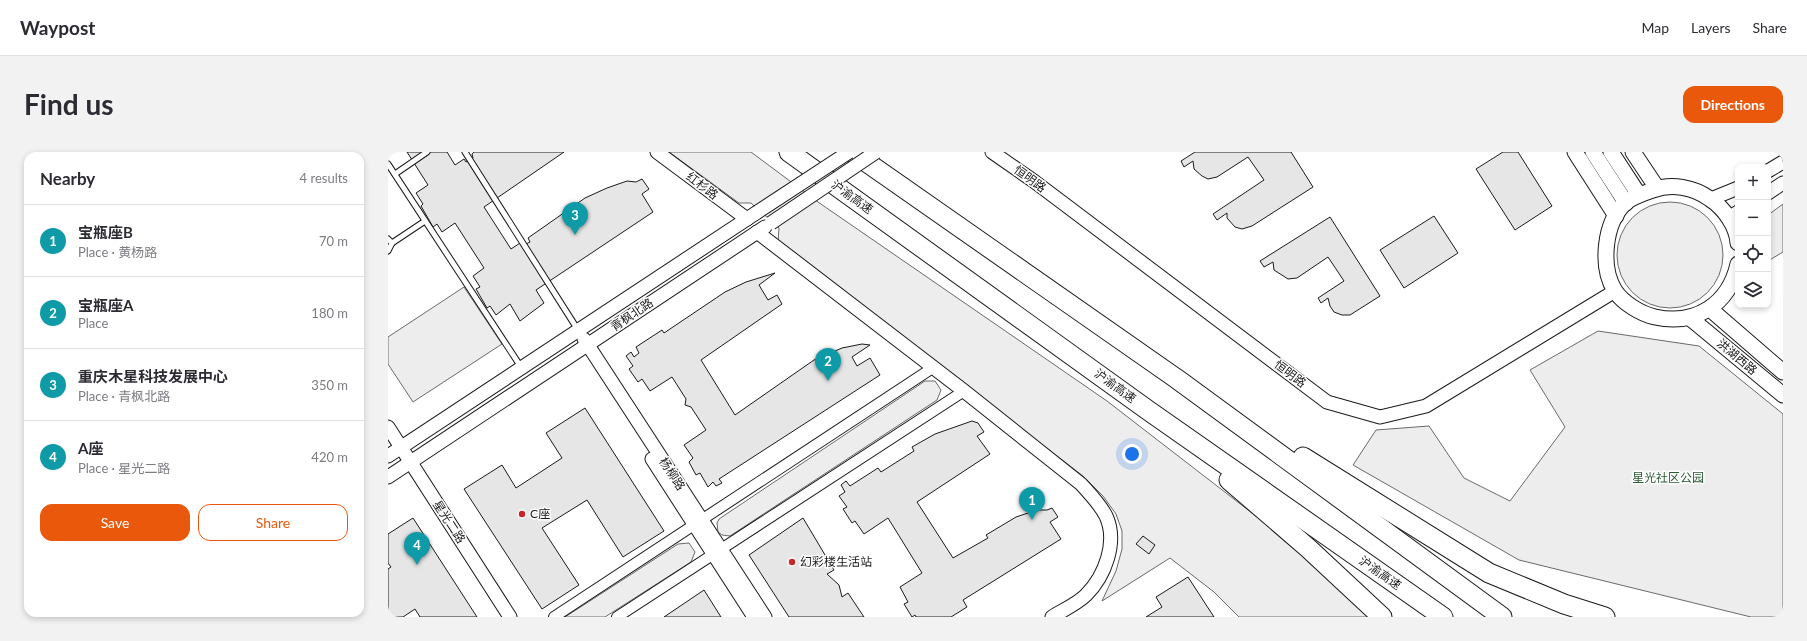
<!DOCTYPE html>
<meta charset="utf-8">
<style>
body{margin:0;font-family:Lato,"Noto Sans SC",sans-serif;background:#f2f2f3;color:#2b2b33}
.controls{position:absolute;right:12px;top:12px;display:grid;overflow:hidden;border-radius:8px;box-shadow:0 2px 6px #0003}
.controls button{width:36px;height:36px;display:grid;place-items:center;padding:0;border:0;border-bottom:1px solid #e1e1e2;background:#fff;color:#2b2b33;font:20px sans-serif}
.you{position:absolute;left:744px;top:302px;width:14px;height:14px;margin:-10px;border:3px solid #fff;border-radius:50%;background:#1a73e8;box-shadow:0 0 0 6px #1a73e833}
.badge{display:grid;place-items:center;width:26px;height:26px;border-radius:50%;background:#ea580c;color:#fff;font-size:13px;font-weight:700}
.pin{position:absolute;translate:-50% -33px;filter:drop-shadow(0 1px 2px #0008)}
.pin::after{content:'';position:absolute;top:21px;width:14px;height:12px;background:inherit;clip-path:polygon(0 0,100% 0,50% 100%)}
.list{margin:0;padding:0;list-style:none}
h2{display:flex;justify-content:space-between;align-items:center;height:52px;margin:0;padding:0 16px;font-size:17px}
h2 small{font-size:13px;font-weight:400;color:#7c7c81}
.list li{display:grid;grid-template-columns:26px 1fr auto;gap:12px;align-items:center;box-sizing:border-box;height:72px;padding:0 16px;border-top:1px solid #e1e1e2}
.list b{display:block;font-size:15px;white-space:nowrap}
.list p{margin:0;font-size:13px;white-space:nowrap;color:#7c7c81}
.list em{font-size:13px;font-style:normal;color:#7c7c81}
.actions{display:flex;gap:8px;padding:12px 16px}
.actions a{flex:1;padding:9px 0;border:1px solid #ea580c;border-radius:12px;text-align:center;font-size:14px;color:#ea580c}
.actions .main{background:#ea580c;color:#fff}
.icon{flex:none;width:22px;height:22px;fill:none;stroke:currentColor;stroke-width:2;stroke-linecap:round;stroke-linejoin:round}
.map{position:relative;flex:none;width:1395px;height:465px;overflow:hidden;border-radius:12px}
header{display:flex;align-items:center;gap:24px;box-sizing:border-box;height:56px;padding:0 20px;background:#fff;border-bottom:1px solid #e1e1e2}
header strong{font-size:19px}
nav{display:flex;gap:22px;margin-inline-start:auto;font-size:14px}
.intro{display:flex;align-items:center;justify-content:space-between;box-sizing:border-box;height:96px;padding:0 24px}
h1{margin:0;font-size:28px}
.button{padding:10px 18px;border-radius:12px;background:#ea580c;color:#fff;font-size:14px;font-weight:700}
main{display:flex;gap:24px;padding:0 24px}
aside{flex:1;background:#fff;border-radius:12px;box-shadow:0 2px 6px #0003}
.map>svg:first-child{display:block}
.built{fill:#ededed;stroke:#6a6a6a}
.building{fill:#e6e6e6;stroke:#1a1a1a}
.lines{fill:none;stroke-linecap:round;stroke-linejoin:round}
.service-casing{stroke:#1a1a1a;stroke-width:7}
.minor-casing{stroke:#1a1a1a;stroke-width:12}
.tertiary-casing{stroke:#1a1a1a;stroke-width:15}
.secondary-casing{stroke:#1a1a1a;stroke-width:17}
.motorway-casing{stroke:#1a1a1a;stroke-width:21}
.service{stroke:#fff;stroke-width:5}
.minor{stroke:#fff;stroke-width:10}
.tertiary{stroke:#fff;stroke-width:13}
.secondary{stroke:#fff;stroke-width:15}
.motorway{stroke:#fff;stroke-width:19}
.tertiary-bridge-casing{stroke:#1a1a1a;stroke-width:15;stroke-linecap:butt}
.tertiary-bridge{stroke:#fff;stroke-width:13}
.poi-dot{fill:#c62828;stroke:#fff;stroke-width:1.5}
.labels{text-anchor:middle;stroke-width:3;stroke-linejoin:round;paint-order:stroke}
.street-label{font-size:12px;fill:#1a1a1a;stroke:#fff}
.park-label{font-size:12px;fill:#2b5a34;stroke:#fff}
.poi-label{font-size:12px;fill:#1a1a1a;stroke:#fff;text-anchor:start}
</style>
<header>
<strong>Waypost</strong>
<nav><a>Map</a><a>Layers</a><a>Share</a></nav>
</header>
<div class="intro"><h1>Find us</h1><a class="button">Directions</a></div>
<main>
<aside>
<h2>Nearby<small>4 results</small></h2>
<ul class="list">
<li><span class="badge" style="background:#0f9aa8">1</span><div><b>宝瓶座B</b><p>Place · 黄杨路</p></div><em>70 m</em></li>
<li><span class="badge" style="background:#0f9aa8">2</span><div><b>宝瓶座A</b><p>Place</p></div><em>180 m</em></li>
<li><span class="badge" style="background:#0f9aa8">3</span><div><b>重庆木星科技发展中心</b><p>Place · 青枫北路</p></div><em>350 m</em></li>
<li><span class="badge" style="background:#0f9aa8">4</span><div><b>A座</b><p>Place · 星光二路</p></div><em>420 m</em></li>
</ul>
<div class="actions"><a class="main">Save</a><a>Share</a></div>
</aside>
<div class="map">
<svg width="1395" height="465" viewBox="0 0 1395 465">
<rect width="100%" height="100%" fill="#fff"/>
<g class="built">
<path d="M281,0H363L430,50L719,249L886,378L982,465H851L826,440L782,406L714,449L728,419L734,397V379L728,362L715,344L695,324L390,89L391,76L363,51H351Z"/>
<circle cx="1282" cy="103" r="53"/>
<path d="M1395,52V100L1380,109V63Z"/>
<path d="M76,135L114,192L25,250L0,212V185Z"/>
<path d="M1210,179L1311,194L1395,262V465H1363L1131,408L965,313L988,278L1041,274L1076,326L1122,349L1177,275L1142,218Z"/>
<path d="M537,229H547L553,238L549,248L342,384L334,383L330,380L329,371L331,367Z"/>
<path d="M301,391L307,400L303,410L217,465H177L290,392Z"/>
</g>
<g class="building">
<path d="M19,0H59L67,13L76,7L78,10L85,6L84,2L86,0H176L96,55L123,97L132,91L134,94L142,90L140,86L197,46L219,36L239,29L248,30L254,27L261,37L254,42L265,60L148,138L156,151L132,169L122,152L108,163L102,154L99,156L88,137L92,135L85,124L96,116L67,71L54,80L49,72L45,75L33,54L35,52L28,41L40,33Z"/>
<path d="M807,0H903L925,35L864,74L854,77L847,75L839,66V61L829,68L825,62L876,28L860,5L829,25L820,27L814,24L806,17L805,9L796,15L793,9Z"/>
<path d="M1115,0H1130L1164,54L1127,78L1088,17Z"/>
<path d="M1046,64L1070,101L1016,136L992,98Z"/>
<path d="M942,65L992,144L962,163H954L946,160L942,154L940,146L933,151L930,146L956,129L940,105L909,126L900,127L886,118L885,110L876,115L872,109Z"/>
<path d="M387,121L371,133L380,148L389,143L394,152L313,208L347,263L426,208L454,196L474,192L482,193L464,205L469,214L482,206L492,223L331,327L334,331L328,334L325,330L320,335L312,321L308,323L301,310L305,306L296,293L318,278L303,255L297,253L298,247L284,225L262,239L254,227L250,230L241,217L245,214L238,204L243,200L246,205L251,201L248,195L274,178L276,181L337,140L358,130Z"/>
<path d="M197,256L276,379L235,405L199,348L154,376L191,433L154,457L76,337L114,313L128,336L174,306L158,281Z"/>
<path d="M584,269L590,271L596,280L589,284L602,302L529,350L565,406L600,386L598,383L628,365L649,358H659L664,356L670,365L662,370L673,387L575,448L579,455L563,465H528L527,463L524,465L516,452L520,450L512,435L534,421L500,366L476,382L467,369L464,371L455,357L459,355L451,344L457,340L453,333L458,329L462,334L490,316L493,320L526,299L524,295L547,282Z"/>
<path d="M25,366L89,465H32L27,457L15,465H0V417L3,415L0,411V382Z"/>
<path d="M415,366L446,418L439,422L451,433L454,445L460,441L476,465H401L361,403Z"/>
<path d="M755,384L767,393L761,402L748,392Z"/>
<path d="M800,425L826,465H758L774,455L768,445Z"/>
<path d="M316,438L333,465H276Z"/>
</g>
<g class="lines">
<defs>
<g id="service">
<path d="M77,0L190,178"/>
<path d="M0,12L133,215"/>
<path d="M7,22L39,0"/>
<path d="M0,87L4,91L37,69"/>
<path d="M0,99L4,91"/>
</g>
<g id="minor">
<path d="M166,465L546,215"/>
<path d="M229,465L576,239"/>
</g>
<g id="tertiary">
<path d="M269,0L359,67"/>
<path d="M604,0L647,30L939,250L992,265L1038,254L1227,139"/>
<path d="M1380,19L1395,10"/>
<path d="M1380,41L1395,31"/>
<path d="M1323,47L1350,36"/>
<path d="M1341,66L1350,60"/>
<path d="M369,80L576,239L693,332C702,342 712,352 718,364C730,390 717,424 698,443C689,452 675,458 664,465"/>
<path d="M196,187L377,465"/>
<path d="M0,275L122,465"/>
<path d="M0,304L368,61"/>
<path d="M264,307L366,465"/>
<path d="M0,325L377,75"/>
</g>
<g id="secondary">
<path d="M1187,0L1228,64"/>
<path d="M1205,0L1238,51"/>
<path d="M1223,0L1251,43"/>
<path d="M1245,0L1269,36"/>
<path d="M1350,91C1349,74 1336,56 1322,47C1306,35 1283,31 1265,38C1256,41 1244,45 1237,51C1216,71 1212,115 1227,139C1235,151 1253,162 1267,165C1308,174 1341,152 1350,112"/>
<path d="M1322,157L1395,220"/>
<path d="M1302,166L1395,243"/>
</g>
<g id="motorway">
<path d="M401,0L761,259L1055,465"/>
<path d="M464,0L789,227L1114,465"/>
<path d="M915,305L1101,421L1176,452L1217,465"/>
<path d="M841,328L920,396L994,465"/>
</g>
</defs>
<use href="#service" class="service-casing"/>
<use href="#minor" class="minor-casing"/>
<use href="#tertiary" class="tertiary-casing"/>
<use href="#secondary" class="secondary-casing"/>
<use href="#motorway" class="motorway-casing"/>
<use href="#service" class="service"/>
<use href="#minor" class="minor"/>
<use href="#tertiary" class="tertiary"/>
<use href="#secondary" class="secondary"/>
<use href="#motorway" class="motorway"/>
<defs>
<g id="tertiary-bridge">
<path d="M368,61L461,0"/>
<path d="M383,71L488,0"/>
</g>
</defs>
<use href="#tertiary-bridge" class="tertiary-bridge-casing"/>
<use href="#tertiary-bridge" class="tertiary-bridge"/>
</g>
<g class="poi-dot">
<circle cx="134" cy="362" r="4"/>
<circle cx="404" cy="410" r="4"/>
</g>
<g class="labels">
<g class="street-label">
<text transform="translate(642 27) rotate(36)" y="4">恒明路</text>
<text transform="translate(314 34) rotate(37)" y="4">红杉路</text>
<text transform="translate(464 45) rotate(36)" y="4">沪渝高速</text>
<text transform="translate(244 163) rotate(-34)" y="4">青枫北路</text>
<text transform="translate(1349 205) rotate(40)" y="4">洪湖西路</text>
<text transform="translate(902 222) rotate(37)" y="4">恒明路</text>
<text transform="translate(727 234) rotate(36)" y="4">沪渝高速</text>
<text transform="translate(284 322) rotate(57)" y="4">杨柳路</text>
<text transform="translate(61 370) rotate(57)" y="4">星光二路</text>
<text transform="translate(992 421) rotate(35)" y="4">沪渝高速</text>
</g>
<g class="park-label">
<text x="1280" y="330">星光社区公园</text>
</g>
<g class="poi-label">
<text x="142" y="366">C座</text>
<text x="412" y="414">幻彩楼生活站</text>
</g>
</g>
</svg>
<div class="controls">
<button>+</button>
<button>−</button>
<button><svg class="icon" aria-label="locate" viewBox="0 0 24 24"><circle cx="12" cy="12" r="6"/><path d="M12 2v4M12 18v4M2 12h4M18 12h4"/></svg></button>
<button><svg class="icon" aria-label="layers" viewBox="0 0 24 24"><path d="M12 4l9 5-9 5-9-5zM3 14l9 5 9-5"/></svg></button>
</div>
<div class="you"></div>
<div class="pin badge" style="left:644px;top:368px;background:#0f9aa8">1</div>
<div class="pin badge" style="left:440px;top:229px;background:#0f9aa8">2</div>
<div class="pin badge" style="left:187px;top:83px;background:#0f9aa8">3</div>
<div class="pin badge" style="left:29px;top:413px;background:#0f9aa8">4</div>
</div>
</main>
